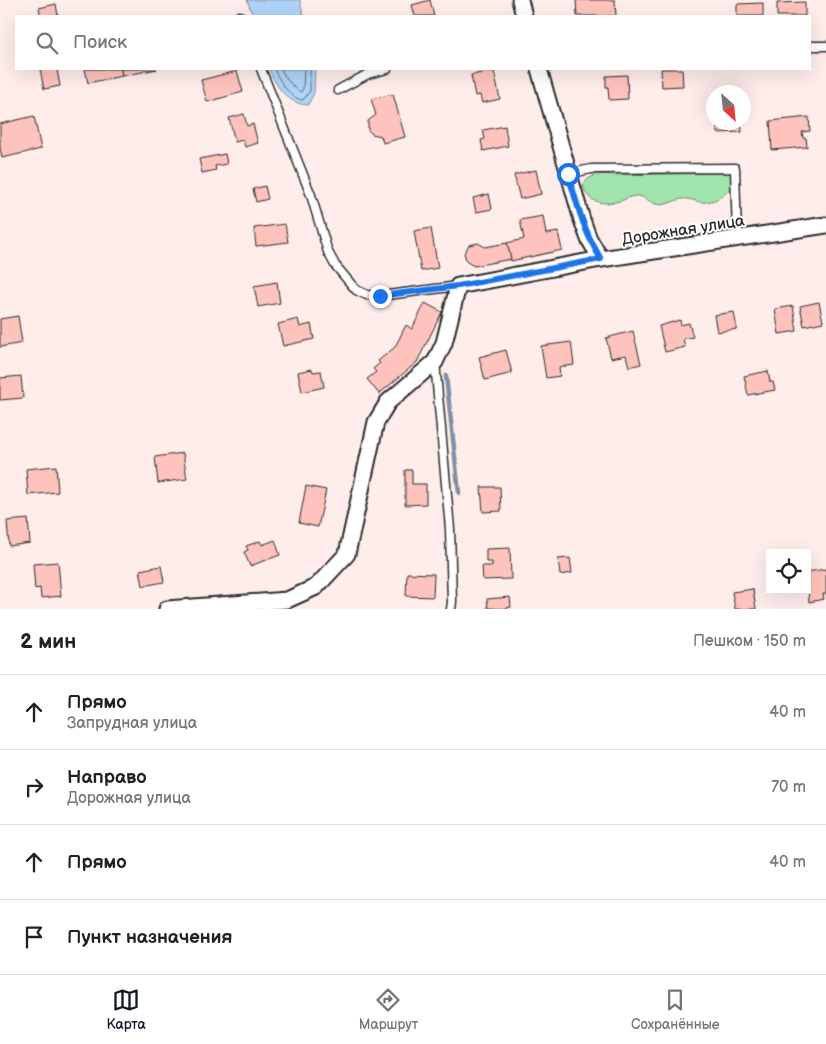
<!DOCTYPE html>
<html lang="ru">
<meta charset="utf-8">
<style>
body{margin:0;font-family:"Balsamiq Sans",sans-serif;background:#f2f2f2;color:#222}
.controls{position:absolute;right:15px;bottom:15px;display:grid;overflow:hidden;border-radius:0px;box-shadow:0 5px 20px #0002}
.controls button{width:45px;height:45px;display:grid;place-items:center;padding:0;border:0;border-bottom:1px solid #e0e0e0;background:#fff;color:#222;font:25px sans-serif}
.compass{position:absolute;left:706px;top:85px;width:45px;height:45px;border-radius:50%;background:#fff;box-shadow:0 5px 20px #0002;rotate:153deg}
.stop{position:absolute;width:15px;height:15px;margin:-11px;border:4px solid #1a73e8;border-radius:50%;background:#fff}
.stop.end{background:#1a73e8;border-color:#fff;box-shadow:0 1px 5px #0008}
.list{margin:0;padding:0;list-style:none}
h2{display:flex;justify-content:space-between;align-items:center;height:65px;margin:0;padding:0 20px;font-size:21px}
h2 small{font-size:16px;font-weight:400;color:#767676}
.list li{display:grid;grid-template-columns:32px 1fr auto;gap:15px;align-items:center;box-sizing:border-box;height:75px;padding:0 20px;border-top:1px solid #e0e0e0}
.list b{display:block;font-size:19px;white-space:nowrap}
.list p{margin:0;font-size:16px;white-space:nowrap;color:#767676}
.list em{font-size:16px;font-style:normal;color:#767676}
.icon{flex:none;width:28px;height:28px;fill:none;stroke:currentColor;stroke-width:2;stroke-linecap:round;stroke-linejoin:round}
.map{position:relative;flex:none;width:826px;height:609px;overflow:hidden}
.search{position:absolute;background:#fff;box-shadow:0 5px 20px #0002;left:15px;right:15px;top:15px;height:55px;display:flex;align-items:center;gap:12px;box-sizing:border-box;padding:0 18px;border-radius:0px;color:#767676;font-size:19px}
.sheet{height:365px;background:#fff}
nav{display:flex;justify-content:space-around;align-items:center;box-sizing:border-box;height:70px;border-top:1px solid #e0e0e0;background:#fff;font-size:14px;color:#767676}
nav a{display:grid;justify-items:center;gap:2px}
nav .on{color:#111827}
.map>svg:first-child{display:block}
.green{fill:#a2e4ad;stroke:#66886c}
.water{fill:#b0d4f8;stroke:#7b90a6}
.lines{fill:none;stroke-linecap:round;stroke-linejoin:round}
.shore{stroke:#606f7d;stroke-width:1}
.stream{stroke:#7b90a6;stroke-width:4.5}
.building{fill:#ffc3bd;stroke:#2b2b2b}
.service-casing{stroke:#2b2b2b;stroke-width:11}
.minor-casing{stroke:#2b2b2b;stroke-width:19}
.service{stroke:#fff;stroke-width:8}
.minor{stroke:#fff;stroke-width:15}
.route{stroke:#1a73e8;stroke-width:6}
.labels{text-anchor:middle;stroke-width:4;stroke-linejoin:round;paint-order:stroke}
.street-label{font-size:16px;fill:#2b2b2b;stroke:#fff}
</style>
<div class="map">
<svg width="826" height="609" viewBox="0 0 826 609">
<rect width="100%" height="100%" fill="#ffedeb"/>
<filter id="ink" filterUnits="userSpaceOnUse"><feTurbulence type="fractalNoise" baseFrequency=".02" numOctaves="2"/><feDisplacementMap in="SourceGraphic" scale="10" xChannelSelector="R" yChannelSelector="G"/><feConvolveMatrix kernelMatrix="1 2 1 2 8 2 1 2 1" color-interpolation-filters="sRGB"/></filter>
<g filter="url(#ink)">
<path class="green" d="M730,173L734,180C730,193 716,203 701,202C694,201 689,198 682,199C673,200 665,207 656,204C649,202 643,195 635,196C630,196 625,200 620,201C604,205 587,204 583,185C591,173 601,174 614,175Z"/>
<g class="water">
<path d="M247,0H300L303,16H253Z"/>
<path d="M269,69H315L314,93L308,105C287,104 276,86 269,69Z"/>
</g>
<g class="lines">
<g class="shore">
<path d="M274,69C279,80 290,99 303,100L310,91V69"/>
<path d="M281,69C285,78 292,87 301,92L303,89L304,69"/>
</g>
<path class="stream" d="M446,376L459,493"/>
</g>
<g class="building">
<path d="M430,0L434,16H415L412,5Z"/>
<path d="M576,0H615L616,16H577Z"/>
<path d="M805,2V16H777V3Z"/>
<path d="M763,3V16H737V4Z"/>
<path d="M56,4L58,16H41L39,8Z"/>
<path d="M40,69H63L57,70L60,86L44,89Z"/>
<path d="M85,69H121L122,76L88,83Z"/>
<path d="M121,69H157L122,76Z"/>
<path d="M661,69H682L683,86L662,87Z"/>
<path d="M237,71L243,92L207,102L201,80Z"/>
<path d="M494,71L500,99L482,103L480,95L475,96L471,75Z"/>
<path d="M627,75L628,99L609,100L608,87H606V76Z"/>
<path d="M393,94L405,137L383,143L381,136L372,134L368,130V121L376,115L371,99Z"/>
<path d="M244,114L247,126L253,124L258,143L245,147L243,140L235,142L229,118Z"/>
<path d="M34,116L41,149L2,158L0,147V124Z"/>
<path d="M809,117L810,131L802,132L803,138H806L807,147L772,150L770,121Z"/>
<path d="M717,122H741L742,132L717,133Z"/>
<path d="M505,126L508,146L483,151L481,140L485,139L483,130Z"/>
<path d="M225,154L227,164L215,166L216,170L202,173L199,159Z"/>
<path d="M536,170L541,194L520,199L514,175Z"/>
<path d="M265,186L268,199L256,202L253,189Z"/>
<path d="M489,194L492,209L476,212L473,198Z"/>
<path d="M543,216L546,234L558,232L562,250L511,261L507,243L524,239L520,220Z"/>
<path d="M285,224L288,242L256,246L254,228Z"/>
<path d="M431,228L438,268L421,271L414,231Z"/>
<path d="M478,243L485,247L507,243L511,259L474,266L467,262L464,253L469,245Z"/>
<path d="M277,282L280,303L258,307L254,286Z"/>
<path d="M819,302L823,322L804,326L800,306Z"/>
<path d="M425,303L442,312L417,362L379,394L367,379L376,372L373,369L380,363L378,361L395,347L406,325L412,329Z"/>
<path d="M793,306L797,331L779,334L775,309Z"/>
<path d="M734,312L737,329L717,332L714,315Z"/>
<path d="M18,316L22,343L0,347V319Z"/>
<path d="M298,319L300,327L311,324L314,339L283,346L278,324Z"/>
<path d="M680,320L681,325L689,323L693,337L683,339L685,347L665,352L659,326Z"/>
<path d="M633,331L641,364L629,367L626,355L611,358L606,338Z"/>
<path d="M571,342L574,365L559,367L560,376L546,378L541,346Z"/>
<path d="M506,350L512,373L485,380L479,357Z"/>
<path d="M312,369L313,372L321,371L324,387L302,392L298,372Z"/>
<path d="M768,371L770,382H773L775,390L748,395L744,376Z"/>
<path d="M21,376L23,398L0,400V378Z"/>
<path d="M183,453L187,479L158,483L155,457Z"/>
<path d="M56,466L58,492L28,495L26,469Z"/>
<path d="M405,470H412V484H426V504L405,505Z"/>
<path d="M306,486L326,490L318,527L299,523Z"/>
<path d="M481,487H500L501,511L483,512Z"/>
<path d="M28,519L30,543L9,546L7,521Z"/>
<path d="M275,540L280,555L250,566L244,552L248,550L246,546L260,541L262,545Z"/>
<path d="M510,548L511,579L483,580L482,566H492V562H486V549Z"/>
<path d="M570,558L572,573L560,575L558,559Z"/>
<path d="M58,562L61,596L41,598L40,588L35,589L33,564Z"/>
<path d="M161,566L164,582L143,586L140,570Z"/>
<path d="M826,569V594H823L824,599L809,602L807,572Z"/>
<path d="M407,573L434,574L433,597L406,596Z"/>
<path d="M753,589L756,609H735L732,592Z"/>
<path d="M510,597L511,607L506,608V609L488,608L487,599Z"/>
</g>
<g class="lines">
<defs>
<g id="service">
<path d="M239,16H240"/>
<path d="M810,46H826"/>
<path d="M261,69L311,195L328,252L335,265L356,290L367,295L380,296L458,286"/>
<path d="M338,90L368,74L387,69"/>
<path d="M568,174L591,169L735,168L737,238"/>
<path d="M435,362L450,529L452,602L451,609"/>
</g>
<g id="minor">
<path d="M520,0L524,16"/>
<path d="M539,69L582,220L589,239L601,259"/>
<path d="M167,609L287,600L316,587L347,554L376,422L388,402L435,362L444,343L458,286L601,259L826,225"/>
</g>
</defs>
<use href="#service" class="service-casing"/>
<use href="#minor" class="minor-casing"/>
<use href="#service" class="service"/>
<use href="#minor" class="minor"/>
</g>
</g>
<g class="lines" filter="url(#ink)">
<path class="route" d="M380,296L458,286L601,259C583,230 578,206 568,174"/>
</g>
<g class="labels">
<g class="street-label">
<text transform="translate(683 229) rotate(-9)" y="6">Дорожная улица</text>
</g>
</g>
</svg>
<div class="controls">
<button><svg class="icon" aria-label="locate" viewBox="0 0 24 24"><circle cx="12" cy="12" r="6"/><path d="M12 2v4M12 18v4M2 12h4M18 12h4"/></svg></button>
</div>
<svg class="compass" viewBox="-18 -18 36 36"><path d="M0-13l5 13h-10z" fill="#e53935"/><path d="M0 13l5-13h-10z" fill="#767676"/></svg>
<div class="stop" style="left:568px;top:174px"></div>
<div class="stop end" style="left:380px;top:296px"></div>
<div class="search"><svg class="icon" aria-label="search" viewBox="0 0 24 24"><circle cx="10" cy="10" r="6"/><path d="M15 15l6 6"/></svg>Поиск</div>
</div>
<section class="sheet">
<h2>2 мин<small>Пешком · 150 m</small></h2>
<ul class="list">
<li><svg class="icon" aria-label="ahead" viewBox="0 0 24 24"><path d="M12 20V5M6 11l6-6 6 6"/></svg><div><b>Прямо</b><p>Запрудная улица</p></div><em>40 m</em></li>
<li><svg class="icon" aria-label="right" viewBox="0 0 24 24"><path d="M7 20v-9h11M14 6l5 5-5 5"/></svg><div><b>Направо</b><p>Дорожная улица</p></div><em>70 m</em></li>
<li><svg class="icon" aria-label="ahead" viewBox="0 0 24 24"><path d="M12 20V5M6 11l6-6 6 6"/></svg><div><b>Прямо</b></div><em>40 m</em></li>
<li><svg class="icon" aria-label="arrive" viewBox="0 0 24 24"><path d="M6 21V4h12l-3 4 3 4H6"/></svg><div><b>Пункт назначения</b></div></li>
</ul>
</section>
<nav>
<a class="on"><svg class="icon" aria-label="map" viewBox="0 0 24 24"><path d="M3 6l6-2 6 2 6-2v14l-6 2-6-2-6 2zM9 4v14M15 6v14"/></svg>Карта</a>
<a><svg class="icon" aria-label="directions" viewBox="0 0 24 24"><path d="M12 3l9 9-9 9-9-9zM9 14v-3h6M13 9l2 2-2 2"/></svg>Маршрут</a>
<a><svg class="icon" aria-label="saved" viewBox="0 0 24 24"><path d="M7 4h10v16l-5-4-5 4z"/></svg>Сохранённые</a>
</nav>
